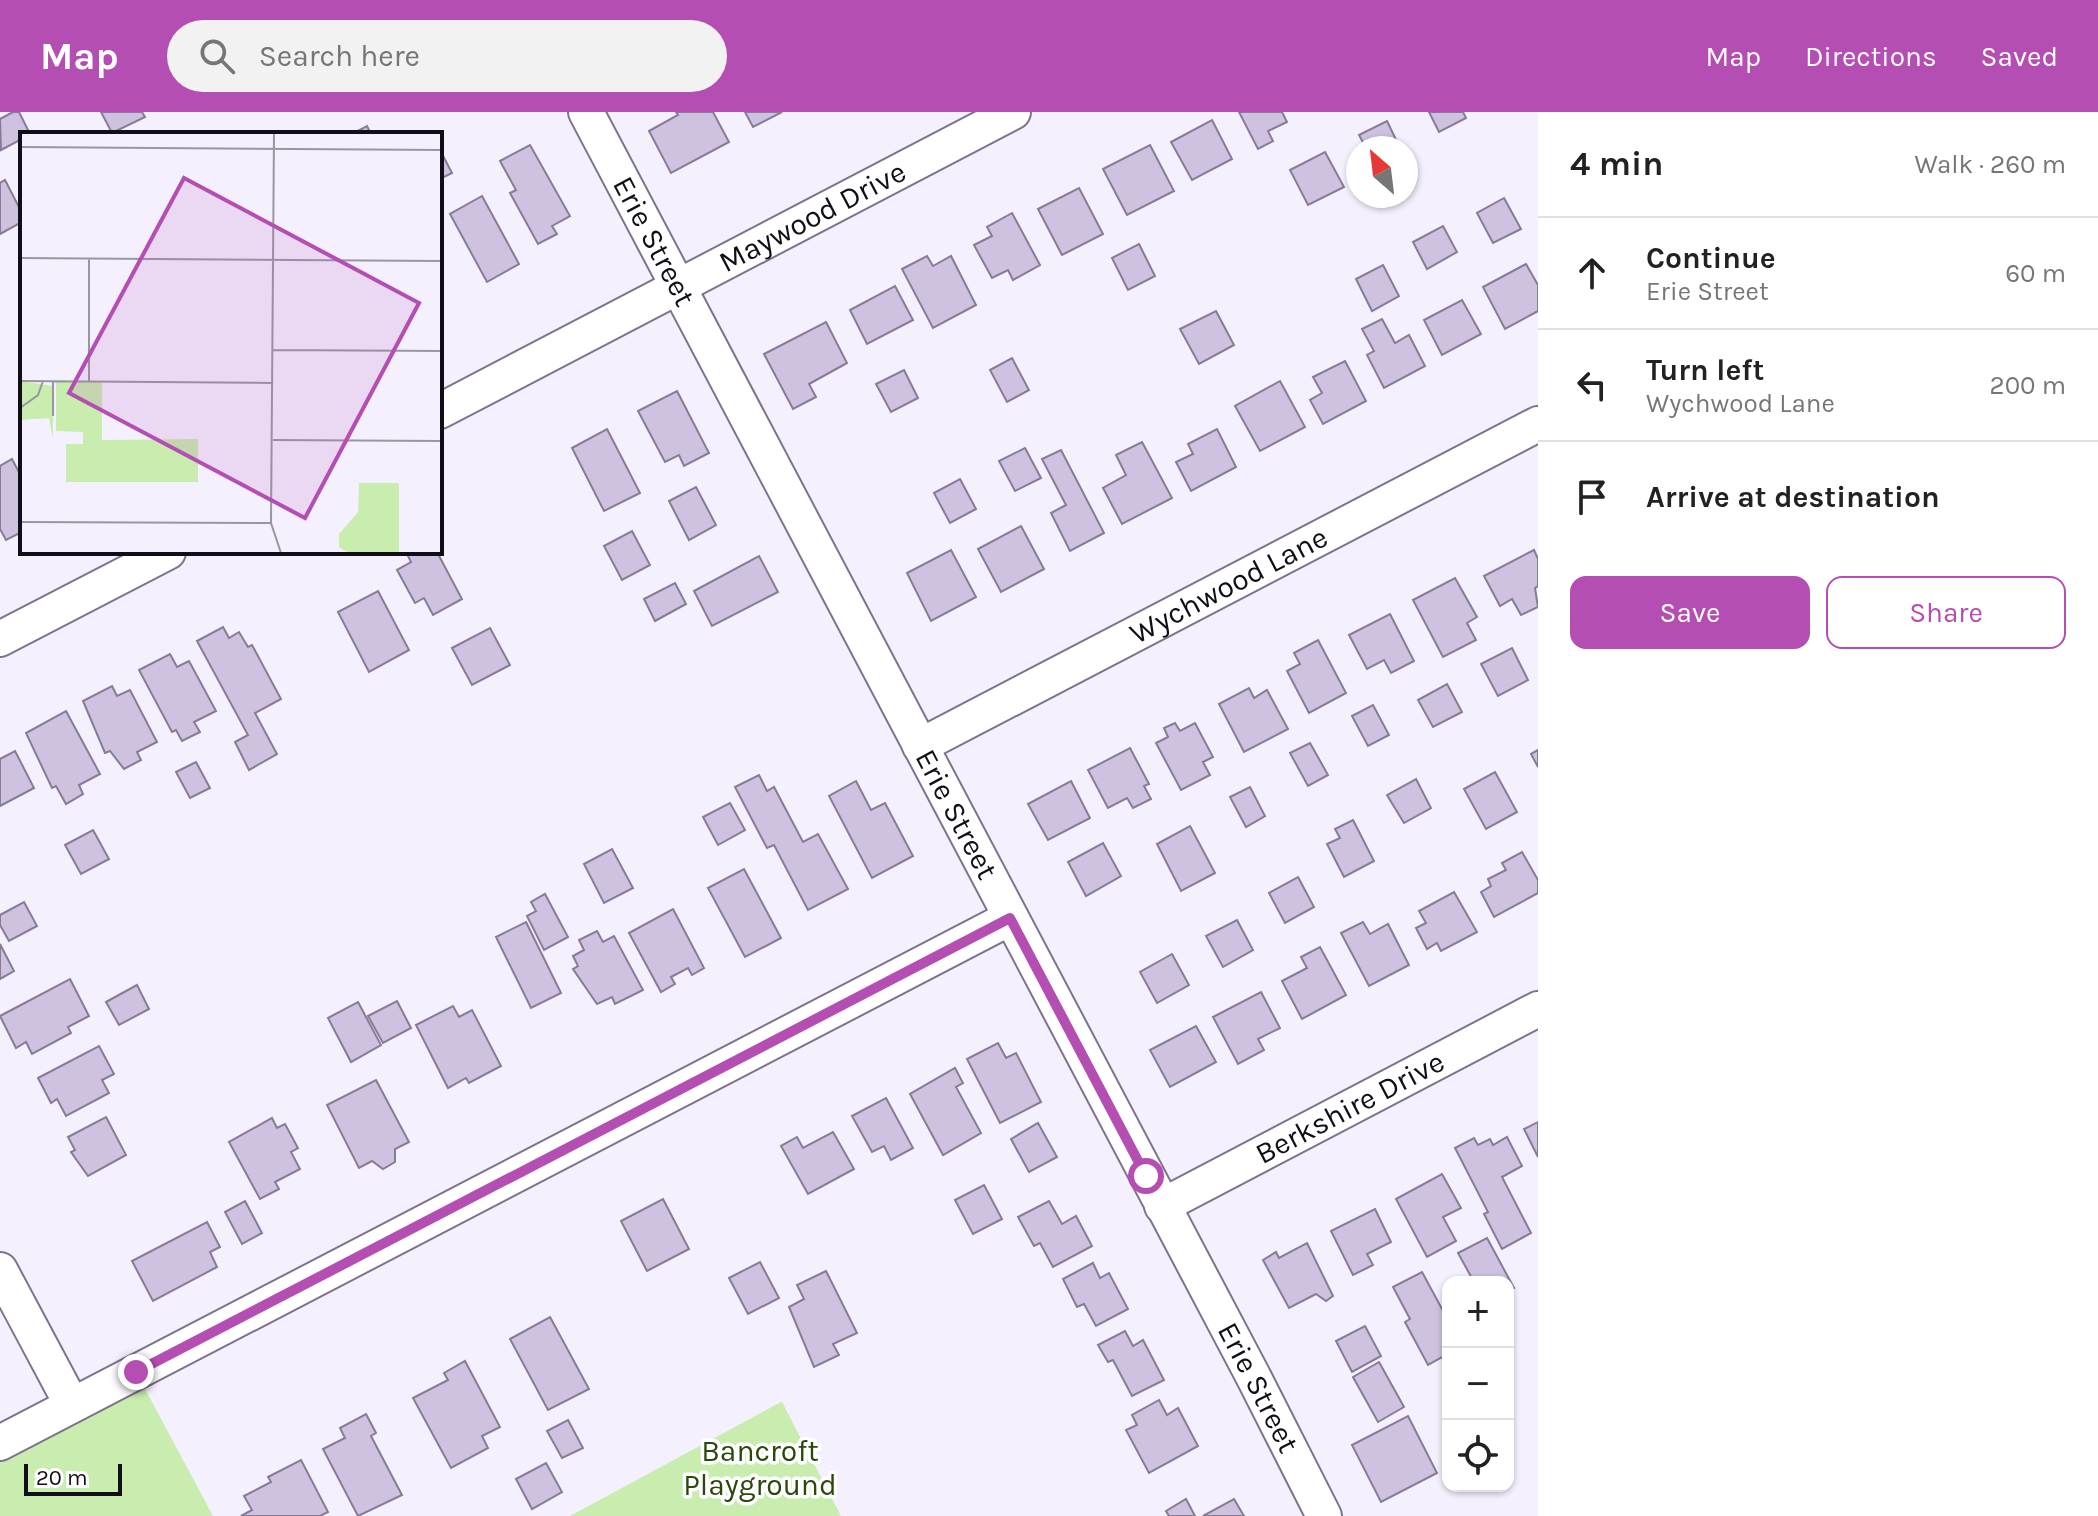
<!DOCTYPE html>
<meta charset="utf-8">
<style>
body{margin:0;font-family:Karla,sans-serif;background:#f2f2f2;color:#222}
.controls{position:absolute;right:24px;bottom:24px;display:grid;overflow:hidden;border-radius:16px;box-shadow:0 2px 6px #0004}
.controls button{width:72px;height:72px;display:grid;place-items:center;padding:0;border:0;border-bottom:2px solid #e0e0e0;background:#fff;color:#222;font:40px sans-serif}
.compass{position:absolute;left:1346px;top:24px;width:72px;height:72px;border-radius:50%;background:#fff;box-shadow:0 2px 6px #0004;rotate:332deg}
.scale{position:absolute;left:24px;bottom:20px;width:98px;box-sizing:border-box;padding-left:8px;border:4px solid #120e18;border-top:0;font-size:22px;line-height:28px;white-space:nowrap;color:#120e18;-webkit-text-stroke:6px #fff;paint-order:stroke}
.stop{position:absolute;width:24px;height:24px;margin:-18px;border:6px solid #b44eb3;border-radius:50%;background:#fff}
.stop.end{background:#b44eb3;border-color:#fff;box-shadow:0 2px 8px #0008}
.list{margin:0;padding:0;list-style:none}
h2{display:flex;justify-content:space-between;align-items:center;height:104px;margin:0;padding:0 32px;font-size:34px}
h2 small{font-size:26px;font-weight:400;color:#767676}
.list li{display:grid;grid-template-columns:52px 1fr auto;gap:24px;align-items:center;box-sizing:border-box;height:112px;padding:0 32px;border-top:2px solid #e0e0e0}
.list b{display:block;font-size:30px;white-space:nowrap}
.list p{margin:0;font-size:26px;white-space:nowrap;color:#767676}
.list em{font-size:26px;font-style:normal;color:#767676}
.actions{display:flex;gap:16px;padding:24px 32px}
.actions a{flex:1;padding:18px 0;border:2px solid #b44eb3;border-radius:16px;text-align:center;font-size:28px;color:#b44eb3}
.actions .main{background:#b44eb3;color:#fff}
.icon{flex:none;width:44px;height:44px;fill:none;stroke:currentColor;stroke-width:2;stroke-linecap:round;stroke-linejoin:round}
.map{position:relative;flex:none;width:1538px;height:1404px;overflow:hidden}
header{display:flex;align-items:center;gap:48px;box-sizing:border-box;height:112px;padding:0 40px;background:#b44eb3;color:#fff}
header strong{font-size:38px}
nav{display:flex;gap:44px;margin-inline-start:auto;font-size:28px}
.search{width:560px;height:72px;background:#f2f2f2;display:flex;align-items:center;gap:20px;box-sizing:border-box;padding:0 28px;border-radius:44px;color:#767676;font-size:30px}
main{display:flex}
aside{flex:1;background:#fff}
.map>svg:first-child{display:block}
.green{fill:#c8edae}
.building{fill:#cec2e0;stroke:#877b97;stroke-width:2}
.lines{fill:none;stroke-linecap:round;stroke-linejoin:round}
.minor-casing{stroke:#7e738e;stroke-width:38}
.minor{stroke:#fff;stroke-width:34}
.route{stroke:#b44eb3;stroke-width:10}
.labels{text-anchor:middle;stroke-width:7;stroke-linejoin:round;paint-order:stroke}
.street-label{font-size:30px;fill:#120e18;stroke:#fff}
.park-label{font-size:30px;fill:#2a480a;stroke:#fff}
.inset-road{fill:none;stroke:#9a96a1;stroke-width:2}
.view{fill:#b44eb3;fill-opacity:0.15;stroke:#b44eb3;stroke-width:4}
.inset-edge{fill:none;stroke:#120e18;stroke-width:4}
</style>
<header>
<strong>Map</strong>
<div class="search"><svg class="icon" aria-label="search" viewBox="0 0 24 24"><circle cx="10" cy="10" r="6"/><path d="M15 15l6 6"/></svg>Search here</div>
<nav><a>Map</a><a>Directions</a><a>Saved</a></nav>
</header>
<main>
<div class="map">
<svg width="1538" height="1404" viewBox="0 0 1538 1404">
<rect width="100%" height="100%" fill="#f5f0fd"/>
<g class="green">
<path d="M136,1260L213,1404H0V1331Z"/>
<path d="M782,1290L841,1404H570L781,1290Z"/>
</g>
<g class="building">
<path d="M13,0H19L30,22H22V27L1,38L0,7Z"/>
<path d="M101,0H142L145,5L112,21Z"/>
<path d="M676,0H713L729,30L671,61L649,19L678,3Z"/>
<path d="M745,0H782L753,15Z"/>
<path d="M1239,0H1282L1287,10L1268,19L1273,29L1258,37Z"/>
<path d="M1429,0H1463L1466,6L1439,20Z"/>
<path d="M1212,8L1232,47L1192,68L1171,30Z"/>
<path d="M1387,9L1400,36H1366L1359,23Z"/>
<path d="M367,14L371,22H352Z"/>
<path d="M530,33L570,104L552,114L557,122L538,132L510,81L516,78L500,49Z"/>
<path d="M1150,33L1174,79L1127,103L1103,57Z"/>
<path d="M440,38L452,61L440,67Z"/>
<path d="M1325,40L1344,75L1308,93L1290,58Z"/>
<path d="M5,68L22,101V110L0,122V71Z"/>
<path d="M1079,76L1103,122L1062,143L1038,97Z"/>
<path d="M482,84L519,152L487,170L450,102Z"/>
<path d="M1504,86L1521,117L1493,131L1477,101Z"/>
<path d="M1012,101L1040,153L1013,168L1008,158L992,166L974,133L992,124L987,115Z"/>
<path d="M1443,114L1457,140L1427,157L1413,130Z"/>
<path d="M1139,132L1155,164L1128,178L1112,146Z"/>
<path d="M927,144L933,154L951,144L976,193L933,216L902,157Z"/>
<path d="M1526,152L1538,173V199L1505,217L1483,175Z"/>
<path d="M1383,153L1399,184L1372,199L1356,167Z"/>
<path d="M895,174L913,208L867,232L850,198Z"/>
<path d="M1462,188L1481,222L1442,243L1424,208Z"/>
<path d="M1216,199L1234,233L1199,252L1180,217Z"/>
<path d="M1382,207L1395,231L1409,223L1425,254L1384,276L1367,243L1374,239L1362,217Z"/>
<path d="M826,210L847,251L809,272L816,285L793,297L764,242Z"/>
<path d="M1012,246L1029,278L1007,290L990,258Z"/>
<path d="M1345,249L1366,289L1323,312L1310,288L1322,281L1313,265Z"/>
<path d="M904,258L918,286L891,300L876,272Z"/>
<path d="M1280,269L1305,315L1260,339L1235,294Z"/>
<path d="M677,279L709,341L684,354L679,343L665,350L638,299Z"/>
<path d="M607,317L640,381L604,399L572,336Z"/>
<path d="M1217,317L1236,355L1191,379L1176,350L1193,342L1188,332Z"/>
<path d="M1142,330L1172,386L1122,412L1103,376L1126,363L1116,343Z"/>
<path d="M1025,336L1041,366L1015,379L999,349Z"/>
<path d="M1061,338L1104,421L1070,439L1051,401L1066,393L1042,347Z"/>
<path d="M12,347L22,366V420L6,428L0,417V354Z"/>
<path d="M960,367L976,397L950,411L934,381Z"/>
<path d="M696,375L716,413L689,428L669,389Z"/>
<path d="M1021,414L1044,457L1001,480L978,437Z"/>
<path d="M632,419L650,453L622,468L604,434Z"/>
<path d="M951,438L976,485L931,509L907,461Z"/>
<path d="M1534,438L1538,447V474L1535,476L1538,495L1521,503L1512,487L1500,494L1484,464Z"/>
<path d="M411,440H437L462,487L433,503L424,486L415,491L397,458L411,450L407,442Z"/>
<path d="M759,444L778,480L712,514L694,479Z"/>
<path d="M1455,466L1477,505L1467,511L1476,528L1443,545L1413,488Z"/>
<path d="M675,471L686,492L655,509L644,487Z"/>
<path d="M378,479L409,538L369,560L338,500Z"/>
<path d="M1390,502L1414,549L1391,561L1384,548L1367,557L1349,523Z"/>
<path d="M223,515L229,526L239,520L248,535L252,533L281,587L255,601L277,642L249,658L235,630L248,623L197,529Z"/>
<path d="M490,516L510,553L472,573L452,536Z"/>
<path d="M1318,528L1346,581L1309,601L1287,559L1300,552L1294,541Z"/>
<path d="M1512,536L1528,568L1498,584L1481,552Z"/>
<path d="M170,542L177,555L189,549L216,599L194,610L200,620L182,629L176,618L172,620L139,558Z"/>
<path d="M1447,572L1462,600L1433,615L1418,588Z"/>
<path d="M112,574L117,584L130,578L157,630L137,640L141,648L124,657L110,639L105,641L83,589Z"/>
<path d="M1249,576L1254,586L1267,578L1288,617L1244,640L1219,592Z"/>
<path d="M1373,593L1389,623L1368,634L1352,604Z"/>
<path d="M66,599L100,662L79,673L83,682L66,692L56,674L52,676L26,621Z"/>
<path d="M1175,611L1180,619L1195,611L1213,645L1203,650L1210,663L1181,678L1156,631L1168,625L1164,616Z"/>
<path d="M1310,631L1328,663L1308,674L1290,641Z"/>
<path d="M1130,636L1149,672L1144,674L1151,687L1133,696L1127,686L1108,696L1088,658Z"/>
<path d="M1538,638V655L1531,642Z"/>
<path d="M15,639L34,676L0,694V647Z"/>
<path d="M196,650L210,676L190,686L176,660Z"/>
<path d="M1495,660L1517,700L1486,717L1464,677Z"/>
<path d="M759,663L767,679L774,675L803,730L818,722L848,777L808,798L774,733L767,736L735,675Z"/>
<path d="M1416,667L1431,696L1404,711L1387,683Z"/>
<path d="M856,669L871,698L885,691L913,744L872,766L829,684Z"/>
<path d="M1071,669L1090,706L1048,728L1028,692Z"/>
<path d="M1250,675L1265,704L1246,715L1230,685Z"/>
<path d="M730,691L745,718L718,733L703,705Z"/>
<path d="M1353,708L1374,749L1344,765L1327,732L1340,726L1335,717Z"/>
<path d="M1190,714L1215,761L1181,779L1157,732Z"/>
<path d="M93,718L109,747L81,762L65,733Z"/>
<path d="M1103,731L1121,764L1086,784L1068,750Z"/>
<path d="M612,737L633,776L604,791L584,752Z"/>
<path d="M1522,740L1538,768V781L1494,805L1481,780L1491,774L1488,767L1506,758L1502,751Z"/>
<path d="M744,757L781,826L745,845L708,776Z"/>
<path d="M1298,765L1314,795L1285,811L1269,781Z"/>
<path d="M1454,780L1477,820L1441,839L1437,831L1427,837L1416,816L1426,811L1419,799Z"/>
<path d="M545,782L568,825L544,838L527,804L536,799L531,790Z"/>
<path d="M24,790L37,814L9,829L0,813V803Z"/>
<path d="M673,797L704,856L692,863L688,856L671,865L675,872L661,880L629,821Z"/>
<path d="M1237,808L1253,838L1223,855L1206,824Z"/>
<path d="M526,810L561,881L531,896L496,825Z"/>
<path d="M1363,810L1370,822L1388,812L1409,853L1369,874L1341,821Z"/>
<path d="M597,819L603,830L614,824L643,878L615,892L612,885L597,892L573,857L578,854L573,844L584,838L579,828Z"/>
<path d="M0,832L14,859L0,867Z"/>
<path d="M1320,835L1346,883L1302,907L1282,869L1307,856L1301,845Z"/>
<path d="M1172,842L1189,873L1157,891L1140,860Z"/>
<path d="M70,867L89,904L68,915L71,921L32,942L26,930L16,936L0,904Z"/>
<path d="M137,873L149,897L119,913L106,890Z"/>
<path d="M1261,880L1280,916L1258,927L1264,938L1238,952L1213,905Z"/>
<path d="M397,889L411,916L383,931L368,904Z"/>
<path d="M358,890L381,933L351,950L328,906Z"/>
<path d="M453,894L459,905L472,898L501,954L469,971L466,966L448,976L416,913Z"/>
<path d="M1196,914L1216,950L1170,975L1150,938Z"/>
<path d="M998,931L1006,946L1016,941L1041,990L1000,1011L967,947Z"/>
<path d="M99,934L114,962L102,968L109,981L66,1004L57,987L51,991L38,966Z"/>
<path d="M955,956L963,971L956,975L981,1021L943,1043L910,982Z"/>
<path d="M376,968L409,1030L395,1037V1050L383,1057L372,1049L359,1056L327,993Z"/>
<path d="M886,986L913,1036L891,1048L884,1034L872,1040L852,1004Z"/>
<path d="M106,1005L126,1043L88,1064L71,1040L75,1038L68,1025Z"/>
<path d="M272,1006L277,1016L285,1012L298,1036L291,1040L300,1057L275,1070L279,1077L260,1087L229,1030Z"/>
<path d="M1538,1010V1045L1524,1017Z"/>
<path d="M1038,1011L1057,1045L1029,1060L1011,1027Z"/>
<path d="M833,1020L854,1057L808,1082L781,1034L797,1025L803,1036Z"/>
<path d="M1507,1025L1522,1054L1502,1065L1531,1121L1502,1137L1484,1102L1488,1100L1455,1036L1474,1026L1478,1033L1490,1027L1493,1033Z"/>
<path d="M1442,1062L1461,1096L1443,1105L1456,1129L1427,1145L1396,1087Z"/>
<path d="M984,1073L1002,1107L973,1122L955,1088Z"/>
<path d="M663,1087L689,1137L647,1159L621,1109Z"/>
<path d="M245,1089L262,1121L242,1132L225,1100Z"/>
<path d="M1049,1089L1062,1112L1076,1104L1092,1134L1053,1155L1040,1131L1034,1134L1018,1105Z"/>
<path d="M1375,1097L1391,1130L1367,1142L1373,1153L1353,1163L1331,1119Z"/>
<path d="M207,1110L220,1135L210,1140L217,1155L153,1189L132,1149Z"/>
<path d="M1487,1126L1514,1176L1508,1179V1170H1474L1458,1141Z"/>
<path d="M1307,1131L1333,1184L1326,1189L1316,1182L1289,1196L1263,1148L1276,1140L1279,1146Z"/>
<path d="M760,1150L779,1186L748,1202L729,1166Z"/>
<path d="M1093,1151L1100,1166L1109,1161L1128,1197L1096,1214L1084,1192L1077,1195L1063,1167Z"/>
<path d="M826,1159L857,1221L833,1232L839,1243L814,1255L789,1195L804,1187L797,1173Z"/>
<path d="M1422,1160L1448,1208V1242L1428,1253L1405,1210L1410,1207L1393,1175Z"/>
<path d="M550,1205L589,1277L548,1298L510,1227Z"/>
<path d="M1365,1214L1381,1244L1352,1260L1336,1229Z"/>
<path d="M1125,1219L1133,1234L1143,1228L1164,1268L1132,1284L1113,1248L1108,1250L1098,1233Z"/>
<path d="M465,1249L500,1315L482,1324L488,1336L451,1356L413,1286L448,1268L444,1261Z"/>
<path d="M1379,1250L1404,1295L1378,1310L1353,1265Z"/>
<path d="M1159,1288L1167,1303L1178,1296L1198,1334L1149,1361L1126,1318L1137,1313L1132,1303Z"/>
<path d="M366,1302L376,1321L371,1324L402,1383L358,1404L323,1337L345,1326L340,1316Z"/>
<path d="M1408,1304L1437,1361L1381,1390L1352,1333Z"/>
<path d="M568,1308L583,1336L562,1346L547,1319Z"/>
<path d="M301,1348L328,1400L320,1404H241L252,1398L244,1384L271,1370L268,1365Z"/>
<path d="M546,1351L562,1380L532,1397L516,1367Z"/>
<path d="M1186,1387L1195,1404H1169L1166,1399Z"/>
<path d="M1234,1387L1244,1404H1203Z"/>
</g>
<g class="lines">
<defs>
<g id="minor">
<path id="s1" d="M586,0L1253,1264L1324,1404"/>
<path id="s2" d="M440,299L1013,0"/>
<path d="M0,527L168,440"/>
<path id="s3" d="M920,634L1538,312"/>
<path id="s4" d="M1162,1094L1538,897"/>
<path d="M0,1158L72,1293"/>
<path d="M0,1331L1010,806"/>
</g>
</defs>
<use href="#minor" class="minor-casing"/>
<use href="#minor" class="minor"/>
</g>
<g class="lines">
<path class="route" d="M136,1260L1010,806L1146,1064"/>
</g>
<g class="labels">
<g class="street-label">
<text dy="10" stroke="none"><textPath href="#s2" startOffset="420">Maywood Drive</textPath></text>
<text dy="10" stroke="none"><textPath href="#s1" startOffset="146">Erie Street</textPath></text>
<text dy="10" stroke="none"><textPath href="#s3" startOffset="348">Wychwood Lane</textPath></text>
<text dy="10" stroke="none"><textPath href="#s1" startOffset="794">Erie Street</textPath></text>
<text dy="10" stroke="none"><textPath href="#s4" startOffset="212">Berkshire Drive</textPath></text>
<text dy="10" stroke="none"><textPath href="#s1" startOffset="1442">Erie Street</textPath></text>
</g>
<g class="park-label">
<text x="760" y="1349">Bancroft<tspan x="760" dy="34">Playground</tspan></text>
</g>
</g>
<g transform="translate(20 20)">
<rect width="422" height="422" fill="#f5f0fd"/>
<path d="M0,249L33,254V307L29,286L0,288ZM36,249L82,250V308L178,307V350H46V312H63V300L36,299ZM339,351H379V421H329L319,415V402L338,380Z" fill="#c8edae"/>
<path class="inset-road" d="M254,1L251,391L261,421M0,15L422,18M0,126L422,129M69,126V250M253,218L422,219M0,249L253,251M33,249V284M0,276L18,263L23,249M253,308L422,309M0,390L251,391"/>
<path class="view" d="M164,46L399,171L285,386L49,261Z"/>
<rect width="422" height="422" class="inset-edge"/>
</g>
</svg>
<div class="controls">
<button>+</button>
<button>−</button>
<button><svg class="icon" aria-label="locate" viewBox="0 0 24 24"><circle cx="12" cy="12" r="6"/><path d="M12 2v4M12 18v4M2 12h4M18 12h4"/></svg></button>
</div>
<svg class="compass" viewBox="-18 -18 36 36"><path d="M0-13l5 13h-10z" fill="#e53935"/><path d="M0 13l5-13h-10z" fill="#767676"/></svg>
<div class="scale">20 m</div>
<div class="stop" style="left:1146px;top:1064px"></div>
<div class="stop end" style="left:136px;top:1260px"></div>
</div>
<aside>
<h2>4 min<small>Walk · 260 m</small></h2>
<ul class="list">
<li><svg class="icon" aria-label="ahead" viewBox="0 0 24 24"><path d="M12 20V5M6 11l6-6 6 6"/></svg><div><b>Continue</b><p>Erie Street</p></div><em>60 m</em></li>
<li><svg class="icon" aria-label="left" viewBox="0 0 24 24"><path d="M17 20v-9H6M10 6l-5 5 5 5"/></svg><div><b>Turn left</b><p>Wychwood Lane</p></div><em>200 m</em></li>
<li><svg class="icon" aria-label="arrive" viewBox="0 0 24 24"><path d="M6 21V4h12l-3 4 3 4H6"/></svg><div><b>Arrive at destination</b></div></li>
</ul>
<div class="actions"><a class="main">Save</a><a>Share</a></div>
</aside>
</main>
